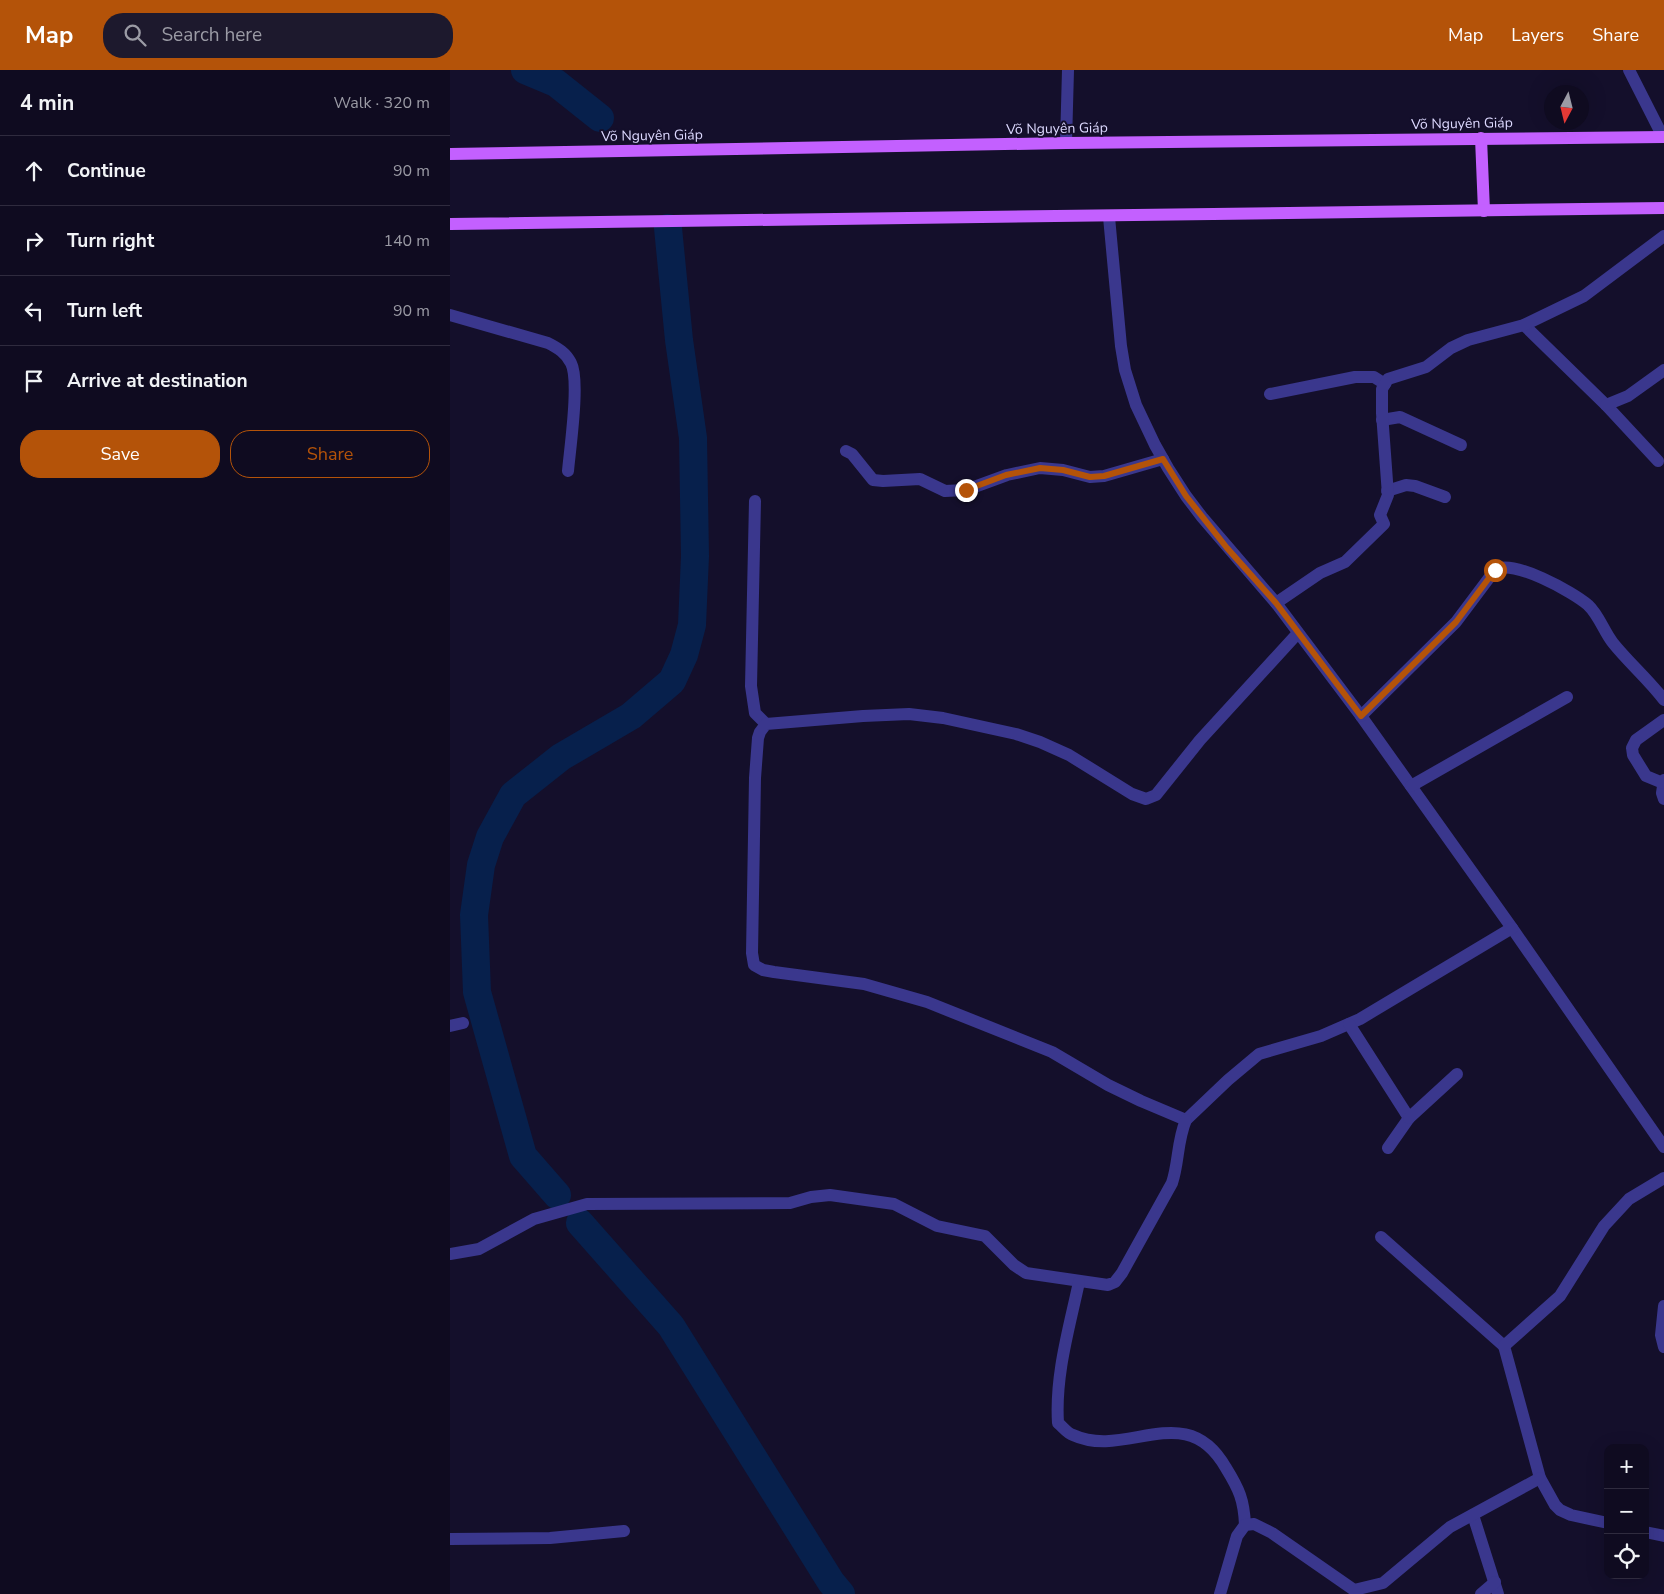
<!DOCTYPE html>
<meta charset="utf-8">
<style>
body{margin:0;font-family:"Nunito Sans",sans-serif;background:#1d192d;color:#f1f3f6}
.controls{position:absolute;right:15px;bottom:15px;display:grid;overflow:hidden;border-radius:10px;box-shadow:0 5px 20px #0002}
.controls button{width:45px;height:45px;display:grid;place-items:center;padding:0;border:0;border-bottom:1px solid #2f2b3e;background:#0f0b20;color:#f1f3f6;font:25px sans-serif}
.compass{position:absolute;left:1094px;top:15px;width:45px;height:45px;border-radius:50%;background:#0f0b20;box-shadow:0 5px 20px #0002;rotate:187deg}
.stop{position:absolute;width:15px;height:15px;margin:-11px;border:4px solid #b45309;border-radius:50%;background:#fff}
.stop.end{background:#b45309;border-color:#fff;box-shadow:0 1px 5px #0008}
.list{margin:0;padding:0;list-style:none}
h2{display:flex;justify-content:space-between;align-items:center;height:65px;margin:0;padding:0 20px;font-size:21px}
h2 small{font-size:16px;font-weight:400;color:#9b9ba5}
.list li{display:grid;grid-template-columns:32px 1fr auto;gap:15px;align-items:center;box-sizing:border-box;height:70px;padding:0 20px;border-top:1px solid #2f2b3e}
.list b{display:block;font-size:19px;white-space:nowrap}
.list em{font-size:16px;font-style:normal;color:#9b9ba5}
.actions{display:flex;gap:10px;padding:15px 20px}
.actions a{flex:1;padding:11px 0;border:1px solid #b45309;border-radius:20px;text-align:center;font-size:18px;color:#b45309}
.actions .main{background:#b45309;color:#fff}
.icon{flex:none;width:28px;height:28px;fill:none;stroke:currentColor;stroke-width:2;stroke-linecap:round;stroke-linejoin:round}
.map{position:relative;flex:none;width:1214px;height:1524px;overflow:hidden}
header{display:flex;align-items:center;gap:30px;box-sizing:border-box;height:70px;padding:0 25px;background:#b45309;color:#fff}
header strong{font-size:24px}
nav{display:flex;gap:28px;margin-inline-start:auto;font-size:18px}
.search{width:350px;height:45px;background:#1d192d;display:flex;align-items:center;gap:12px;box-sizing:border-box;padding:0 18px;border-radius:20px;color:#9b9ba5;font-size:19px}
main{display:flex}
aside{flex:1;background:#0f0b20}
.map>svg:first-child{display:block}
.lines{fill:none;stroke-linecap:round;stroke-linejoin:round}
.river{stroke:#07204c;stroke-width:28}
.minor{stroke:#3a378d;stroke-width:12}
.primary{stroke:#c360ff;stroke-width:12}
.route{stroke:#b45309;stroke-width:6}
.labels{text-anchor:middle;stroke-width:4;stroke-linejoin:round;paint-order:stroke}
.street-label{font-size:14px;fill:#ddd9ff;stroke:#140f2b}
</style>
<header>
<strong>Map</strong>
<div class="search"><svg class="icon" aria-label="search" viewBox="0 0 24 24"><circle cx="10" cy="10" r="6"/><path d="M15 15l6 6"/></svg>Search here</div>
<nav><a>Map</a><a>Layers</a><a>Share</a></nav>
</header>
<main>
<aside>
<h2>4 min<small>Walk · 320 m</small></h2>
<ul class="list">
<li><svg class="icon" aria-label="ahead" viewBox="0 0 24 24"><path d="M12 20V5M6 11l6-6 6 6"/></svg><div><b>Continue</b></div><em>90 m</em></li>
<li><svg class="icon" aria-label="right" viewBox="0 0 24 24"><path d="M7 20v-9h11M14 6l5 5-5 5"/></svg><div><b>Turn right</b></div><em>140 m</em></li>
<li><svg class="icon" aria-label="left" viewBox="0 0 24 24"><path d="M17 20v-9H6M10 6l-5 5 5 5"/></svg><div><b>Turn left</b></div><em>90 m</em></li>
<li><svg class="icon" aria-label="arrive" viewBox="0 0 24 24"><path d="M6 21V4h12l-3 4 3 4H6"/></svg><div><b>Arrive at destination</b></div></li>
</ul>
<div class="actions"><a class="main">Save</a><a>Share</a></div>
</aside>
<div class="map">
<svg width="1214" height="1524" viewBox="0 0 1214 1524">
<rect width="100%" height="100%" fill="#140f2b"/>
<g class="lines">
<g class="river">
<path d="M75,0L106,13L150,48"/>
<path d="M107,1125L73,1086L27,922L24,845L31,795L40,767L63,725L111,687L181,646L222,611L234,585L242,555L245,486L243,368L229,270L218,158"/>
<path d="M130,1153L221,1256L381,1512L391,1524"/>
</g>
<g class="minor">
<path d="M1179,0L1213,67"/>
<path d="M616,73L618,0"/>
<path d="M659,147L671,276L675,300L686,335L705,375L718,398L736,426L752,447L826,533L911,646L1062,858L1214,1077"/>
<path d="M0,245L98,273C108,278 116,283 121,293C130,310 120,378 118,401"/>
<path d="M1074,255L1156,335L1208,391"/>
<path d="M820,324L905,307H924L935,314"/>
<path d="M1156,335L1178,326L1214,300"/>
<path d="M932,350L950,347L1011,375"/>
<path d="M396,381L402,384L423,410L433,411L470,409L495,421L516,420L557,405L590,398L613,400L640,407L654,406L713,389"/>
<path d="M937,421L956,415L965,416L995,427"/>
<path d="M305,431L301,616L305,643L316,654"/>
<path d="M826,533L870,503L895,492L934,454L930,445L938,425L932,343V319L938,309L976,297L1001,278L1018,270L1074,255L1134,226L1214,166"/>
<path d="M848,563L750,670L706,725L696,729L682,724L619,685L590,672L566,664L493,648L459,644L413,646L316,654L310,662L308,668L305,708L302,883L304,895L313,900L324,902L414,914L477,932L602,982L658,1015L691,1031L736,1050L778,1010L809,984L871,966L910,949L1062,858"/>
<path d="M911,646L1006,552L1045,500C1062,488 1123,522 1138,535C1149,545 1154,562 1163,573C1179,593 1199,610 1214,630"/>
<path d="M1214,710L1212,723L1214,729"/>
<path d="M1213,713L1196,706L1183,685L1182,678L1186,670L1214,650"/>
<path d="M961,716L1117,627"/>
<path d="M899,954L959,1048L938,1078"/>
<path d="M0,956L13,953"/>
<path d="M959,1048L1007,1004"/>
<path d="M931,1167L1054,1276"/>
<path d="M0,1184L29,1179L84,1149L137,1134L340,1133L361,1127L380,1125L444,1134L487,1156L535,1166L564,1195L576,1203L658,1215L665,1212L672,1203L722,1113C729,1092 727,1071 736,1050"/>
<path d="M629,1212C619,1259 605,1305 608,1353C613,1357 617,1363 623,1365C677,1390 736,1327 776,1398C789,1419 794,1430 795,1455"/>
<path d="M1214,1236L1211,1265L1214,1277"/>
<path d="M1023,1445L1048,1524"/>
<path d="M1158,1453L1121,1445L1110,1440L1105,1435L1090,1408L1054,1276L1110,1226L1154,1156L1179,1129L1214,1108"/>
<path d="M1195,1462L1214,1466"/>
<path d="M0,1469L100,1468L174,1461"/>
<path d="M770,1524L787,1466L795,1455L804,1454L822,1463L904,1520L933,1513L1000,1457L1090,1408"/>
<path d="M1031,1524L1045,1512"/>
</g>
<g class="primary">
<path d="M1031,68L1034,141"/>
<path d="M0,84L616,73L1214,67"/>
<path d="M0,154L1214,138"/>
</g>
</g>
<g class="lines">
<path class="route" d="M516,420L556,405L590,398L613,400L640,407L654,406L713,389L736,426L777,478L826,533L911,646L1006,552L1045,500"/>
</g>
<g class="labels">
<g class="street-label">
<text transform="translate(1012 53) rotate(-1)" y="5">Võ Nguyên Giáp</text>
<text transform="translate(607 58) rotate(-1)" y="5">Võ Nguyên Giáp</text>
<text transform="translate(202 65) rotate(-1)" y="5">Võ Nguyên Giáp</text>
</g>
</g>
</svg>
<div class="controls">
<button>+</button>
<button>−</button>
<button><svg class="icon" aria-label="locate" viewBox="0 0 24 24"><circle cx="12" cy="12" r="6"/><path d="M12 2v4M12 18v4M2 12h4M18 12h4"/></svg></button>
</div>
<svg class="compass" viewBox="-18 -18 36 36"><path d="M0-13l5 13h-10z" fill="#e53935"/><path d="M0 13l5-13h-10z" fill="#9b9ba5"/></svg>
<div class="stop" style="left:1045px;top:500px"></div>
<div class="stop end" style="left:516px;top:420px"></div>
</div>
</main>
